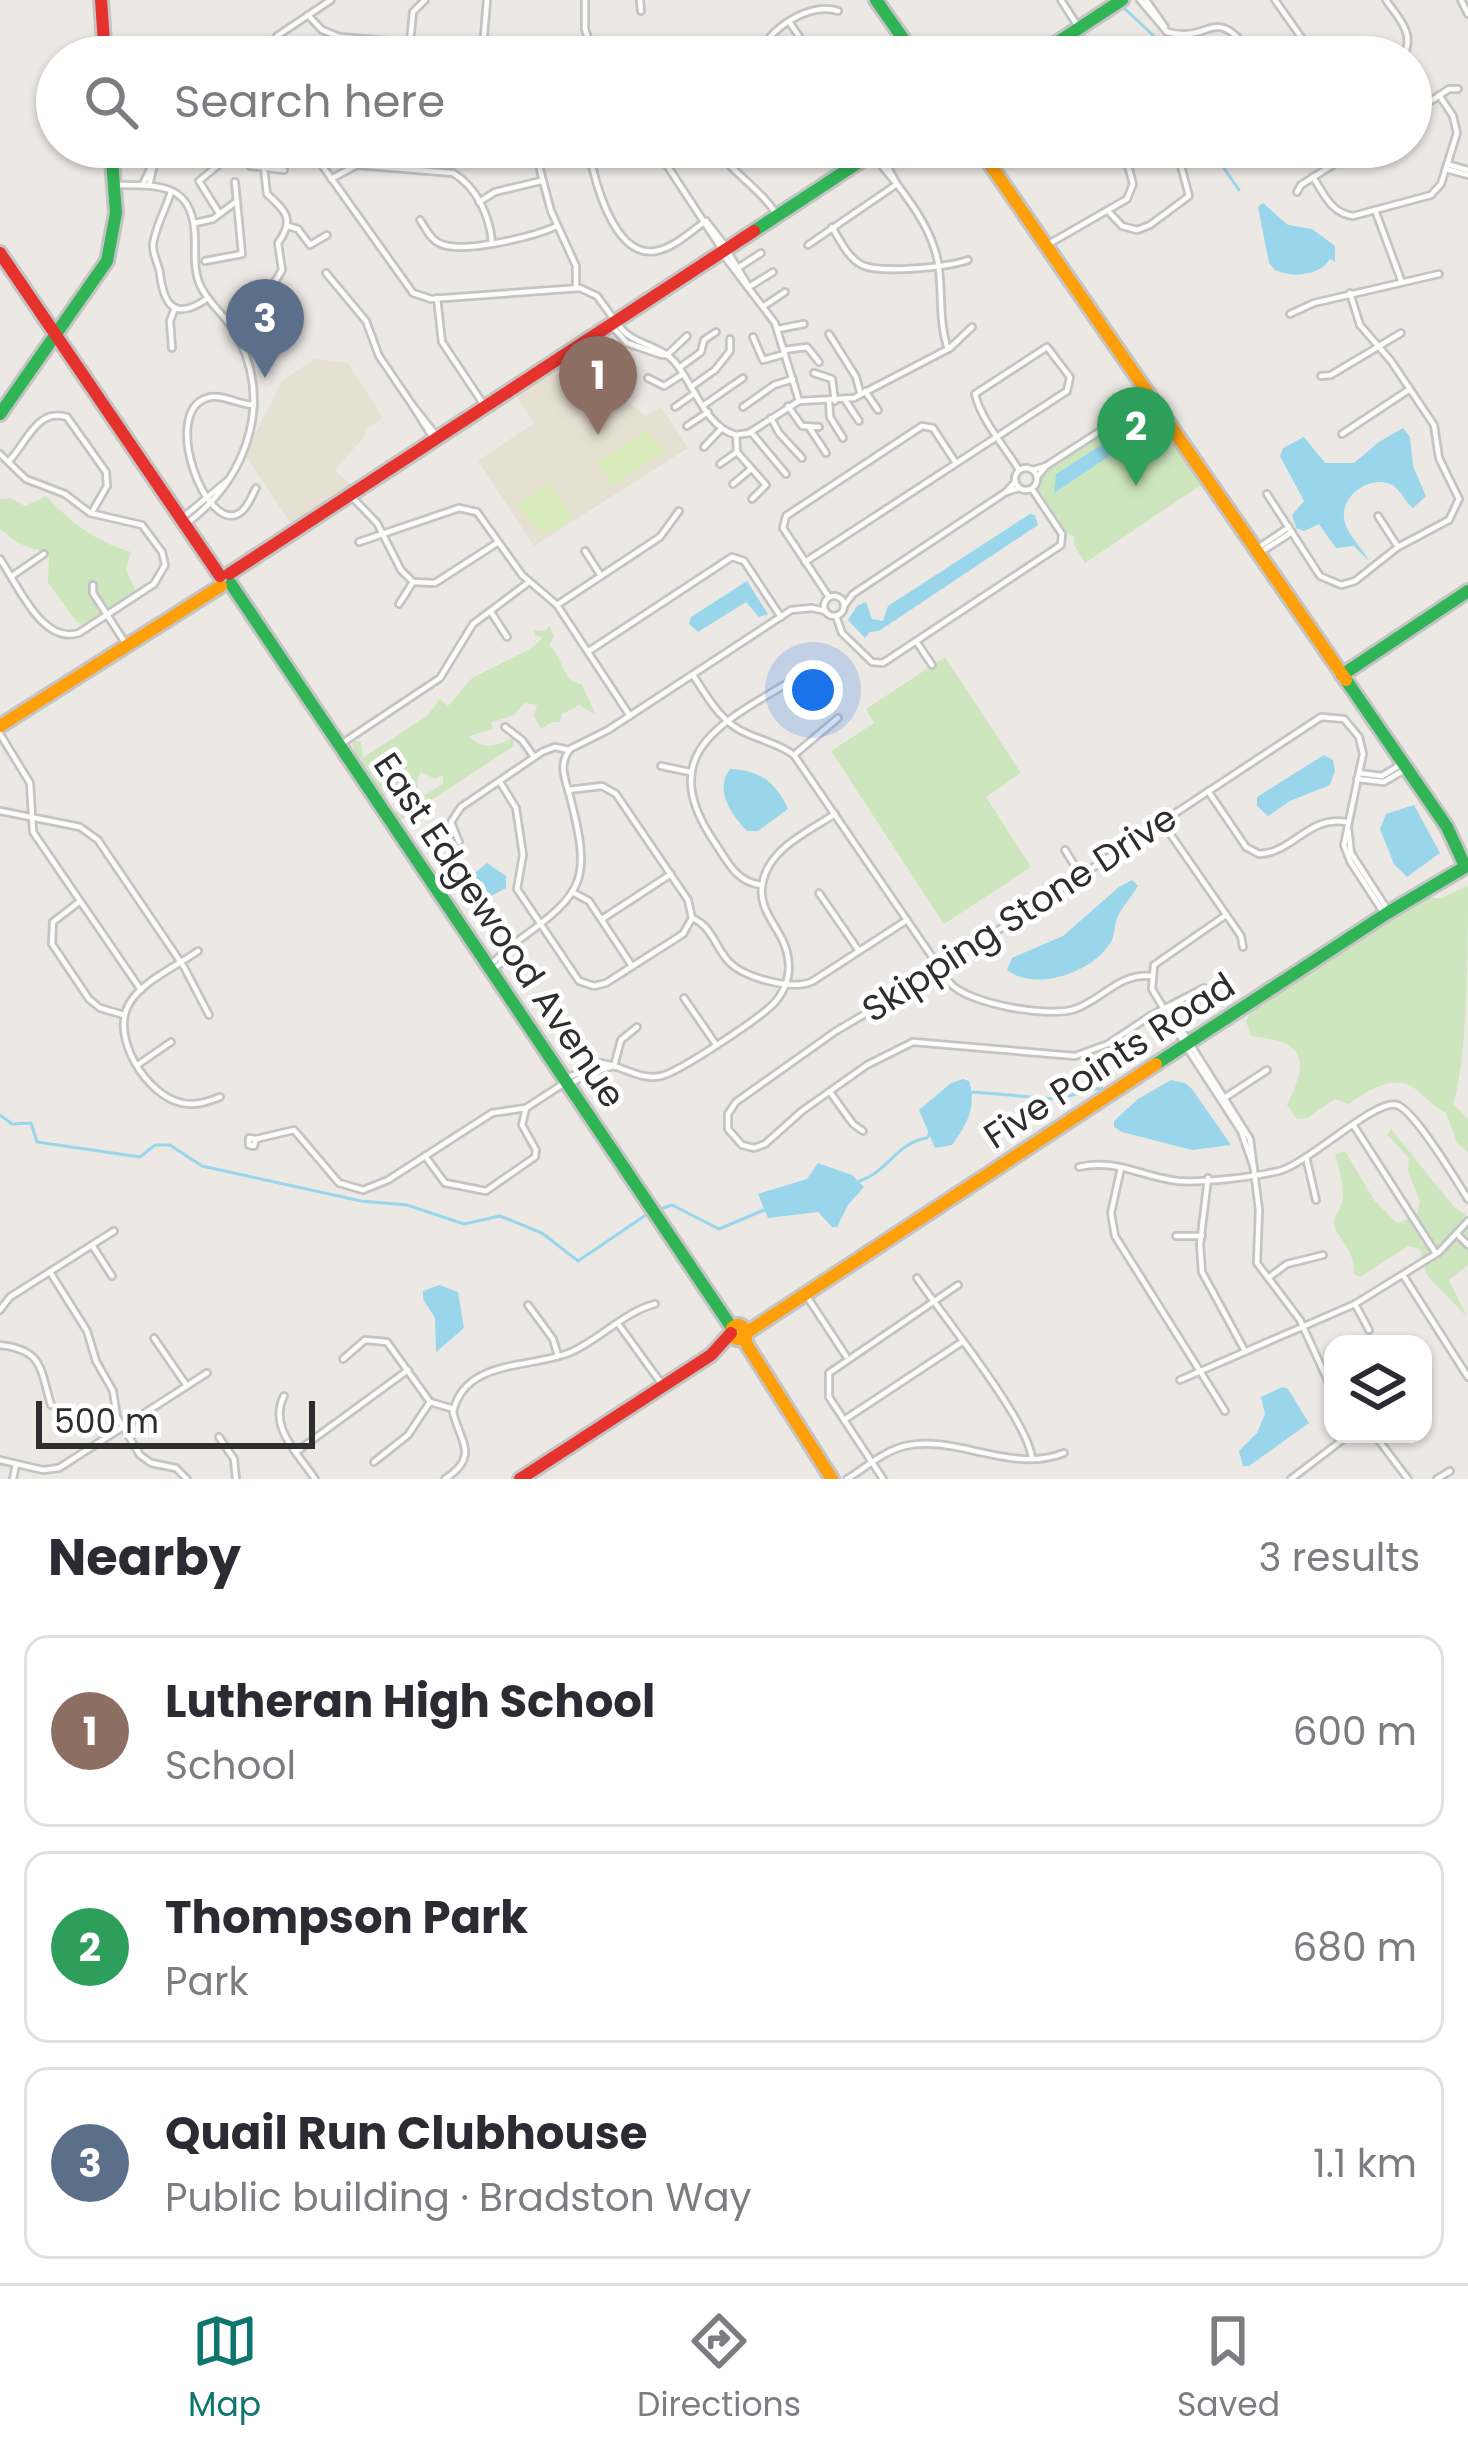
<!DOCTYPE html>
<meta charset="utf-8">
<style>
body{margin:0;font-family:Poppins,sans-serif;background:#f2f2f3;color:#2b2b33}
.controls{position:absolute;right:36px;bottom:36px;display:grid;overflow:hidden;border-radius:24px;box-shadow:0 3px 9px #0004}
.controls button{width:108px;height:108px;display:grid;place-items:center;padding:0;border:0;border-bottom:3px solid #e1e1e2;background:#fff;color:#2b2b33;font:60px sans-serif}
.scale{position:absolute;left:36px;bottom:30px;width:279px;box-sizing:border-box;padding-left:12px;border:6px solid #2e2e2e;border-top:0;font-size:33px;line-height:42px;white-space:nowrap;color:#2e2e2e;-webkit-text-stroke:9px #fff;paint-order:stroke}
.you{position:absolute;left:813px;top:690px;width:42px;height:42px;margin:-30px;border:9px solid #fff;border-radius:50%;background:#1a73e8;box-shadow:0 0 0 18px #1a73e833}
.badge{display:grid;place-items:center;width:78px;height:78px;border-radius:50%;background:#0f766e;color:#fff;font-size:39px;font-weight:700}
.pin{position:absolute;translate:-50% -99px;filter:drop-shadow(0 3px 6px #0008)}
.pin::after{content:'';position:absolute;top:63px;width:42px;height:36px;background:inherit;clip-path:polygon(0 0,100% 0,50% 100%)}
.list{margin:0;padding:0;list-style:none}
h2{display:flex;justify-content:space-between;align-items:center;height:156px;margin:0;padding:0 48px;font-size:51px}
h2 small{font-size:39px;font-weight:400;color:#7c7c81}
.list li{display:grid;grid-template-columns:78px 1fr auto;gap:36px;align-items:center;box-sizing:border-box;height:192px;margin:0 24px 24px;padding:0 24px;border:3px solid #e1e1e2;border-radius:24px}
.list b{display:block;font-size:45px;white-space:nowrap}
.list p{margin:0;font-size:39px;white-space:nowrap;color:#7c7c81}
.list em{font-size:39px;font-style:normal;color:#7c7c81}
.icon{flex:none;width:66px;height:66px;fill:none;stroke:currentColor;stroke-width:2;stroke-linecap:round;stroke-linejoin:round}
.map{position:relative;flex:none;width:1468px;height:1479px;overflow:hidden}
.search{position:absolute;background:#fff;box-shadow:0 3px 9px #0004;left:36px;right:36px;top:36px;height:132px;display:flex;align-items:center;gap:30px;box-sizing:border-box;padding:0 42px;border-radius:66px;color:#7c7c81;font-size:45px}
.sheet{height:804px;background:#fff}
nav{display:flex;justify-content:space-around;align-items:center;box-sizing:border-box;height:168px;border-top:3px solid #e1e1e2;background:#fff;font-size:33px;color:#7c7c81}
nav a{display:grid;justify-items:center;gap:6px}
nav .on{color:#0f766e}
.map>svg:first-child{display:block}
.education{fill:#e6e0d3}
.green{fill:#cee6be}
.pitch{fill:#d9eabb}
.water{fill:#99d6ec}
.lines{fill:none;stroke-linecap:round;stroke-linejoin:round}
.stream{stroke:#99d6ec;stroke-width:3}
.street-casing{stroke:#c5c4c5;stroke-width:10}
.fast-casing{stroke:#c5c4c5;stroke-width:18}
.slow-casing{stroke:#c5c4c5;stroke-width:18}
.jam-casing{stroke:#c5c4c5;stroke-width:18}
.street{stroke:#fcfcfb;stroke-width:4.5}
.fast{stroke:#30b455;stroke-width:12}
.slow{stroke:#ff9f0a;stroke-width:12}
.jam{stroke:#e5322d;stroke-width:12}
.labels{text-anchor:middle;stroke-width:10;stroke-linejoin:round;paint-order:stroke}
.street-label{font-size:36px;fill:#2e2e2e;stroke:#fff}
</style>
<div class="map">
<svg width="1468" height="1479" viewBox="0 0 1468 1479">
<rect width="100%" height="100%" fill="#ece8e4"/>
<g class="education">
<path d="M589,339L598,352L615,364L609,387L645,416L661,407L688,448L534,546L478,461L534,423L512,389Z"/>
<path d="M315,359L348,363L383,418L365,430L364,437L335,470L359,493L297,533L245,455L282,380Z"/>
</g>
<g class="green">
<path d="M1150,399L1207,481L1085,563L1074,545V537L1065,532L1035,486L1046,466Z"/>
<path d="M46,496C70,522 96,542 131,552L126,570L136,591L88,627L77,622L48,583L49,554L18,543L0,529V499L10,498L25,506Z"/>
<path d="M550,626L554,636L549,646L554,649L569,679L582,685L596,715L579,705L562,714L560,722H552L541,729L534,716L537,705L525,703L513,716L491,722L493,729L469,736C482,750 497,747 513,738L514,746L399,821L393,819L392,814L443,784V775L435,779L421,772L417,779L418,793L405,787L402,798H398L392,790L380,799L357,766L352,740L361,742L363,758L428,715L440,699L448,706L472,678L530,649L543,638L535,635L534,630L544,631Z"/>
<path d="M945,657L1021,773L986,797L1031,867L944,924L831,751L874,723L866,709Z"/>
<path d="M1468,886C1468,942 1468,1060 1453,1104L1468,1119V1152L1457,1143L1446,1113C1430,1105 1427,1097 1414,1088C1393,1073 1366,1092 1349,1104L1335,1099L1307,1118L1297,1119L1287,1105C1311,1056 1303,1042 1251,1036L1246,1021L1250,1013L1304,971L1338,955L1362,933L1421,898H1441Z"/>
<path d="M1391,1129L1454,1207L1468,1217V1265L1449,1280L1467,1317L1426,1274L1420,1249L1408,1246L1360,1277L1354,1274C1355,1246 1333,1236 1334,1221C1334,1218 1341,1206 1342,1203C1345,1188 1339,1168 1335,1154L1345,1151L1374,1200L1398,1224L1417,1214L1420,1202L1408,1171L1409,1158L1387,1135Z"/>
</g>
<g class="pitch">
<path d="M648,429L663,452L612,486L597,463Z"/>
<path d="M549,482L573,519L553,532L536,530L516,505Z"/>
</g>
<g class="water">
<path d="M1263,203L1288,225L1312,229L1335,246V262L1330,259C1320,276 1292,278 1275,270L1269,263L1258,207Z"/>
<path d="M1139,421L1150,429L1054,493L1056,474Z"/>
<path d="M1403,428L1410,437L1413,466L1426,496L1413,508C1405,502 1402,492 1394,486C1373,473 1341,494 1344,518C1345,532 1363,549 1369,561L1354,546L1336,548L1319,524L1304,531L1296,528L1292,515L1304,501L1280,456L1283,448L1304,437L1325,463H1354L1379,442Z"/>
<path d="M1030,514L1035,515L1038,525L879,631L870,632L865,638L848,620L857,606L866,602L872,619L883,621L888,606Z"/>
<path d="M747,581L768,614L759,617L746,602L698,632L689,624L691,617Z"/>
<path d="M1324,755L1333,760L1335,771L1330,785L1290,801L1268,816L1257,806V797Z"/>
<path d="M730,769C759,770 776,782 788,809L758,831H747C731,814 714,790 730,769Z"/>
<path d="M1414,805L1440,853L1407,877L1394,864L1380,829L1386,814Z"/>
<path d="M487,863L506,876V888L489,897L492,915L480,921L453,879L476,872Z"/>
<path d="M1132,880L1138,886C1132,896 1122,907 1117,918C1114,927 1115,937 1109,945C1090,973 1035,992 1007,970L1012,958L1063,936L1119,887Z"/>
<path d="M963,1079L969,1081C977,1107 967,1124 952,1145L935,1148L919,1110L951,1083Z"/>
<path d="M1171,1080L1185,1083L1192,1089L1231,1145L1192,1150L1122,1132L1114,1127V1121L1138,1099Z"/>
<path d="M818,1163L852,1175L864,1187L848,1205L837,1227H832L818,1212L768,1218L758,1194L807,1179Z"/>
<path d="M439,1285L458,1292L464,1328L436,1352L435,1318L423,1299V1291Z"/>
<path d="M1282,1387L1288,1389L1309,1423L1249,1466H1243L1239,1451L1257,1433L1265,1414L1261,1397Z"/>
</g>
<g class="lines">
<g class="stream">
<path d="M1123,7L1176,57"/>
<path d="M1216,147L1221,164L1239,190"/>
<path d="M969,1095L973,1092L1055,1099L1102,1088"/>
<path d="M0,1115L12,1124L31,1123L37,1142L140,1157L155,1145H170L202,1166L361,1201L407,1205L464,1224L500,1216L542,1233L578,1261L649,1213"/>
<path d="M859,1181C887,1173 897,1142 927,1138L932,1130"/>
<path d="M658,1210L672,1205L719,1229L764,1210"/>
</g>
<defs>
<g id="street">
<path d="M585,0V29L588,38"/>
<path d="M640,0L641,11"/>
<path d="M1061,0L1079,28"/>
<path d="M1140,0L1167,32C1215,44 1211,0 1255,57"/>
<path d="M1146,0L1165,27"/>
<path d="M1275,0L1315,57"/>
<path d="M1386,0C1399,19 1416,34 1403,57"/>
<path d="M1461,0L1468,14"/>
<path d="M308,15L322,30L340,37L535,53"/>
<path d="M790,23L813,57"/>
<path d="M410,42L413,12L425,0"/>
<path d="M483,48L487,0"/>
<path d="M265,57L277,36L331,0"/>
<path d="M713,57L714,48"/>
<path d="M759,57C765,30 811,1 838,11"/>
<path d="M1411,114L1449,89H1458"/>
<path d="M157,147L156,157H182L201,147"/>
<path d="M249,147L244,157L250,166L284,170"/>
<path d="M309,147L413,293L431,299L580,288L597,296L616,322"/>
<path d="M534,147L551,211L576,266V288"/>
<path d="M588,147C594,178 613,259 656,251C674,248 691,231 706,221"/>
<path d="M655,147L723,251"/>
<path d="M714,147C733,174 760,188 777,215"/>
<path d="M814,147V153"/>
<path d="M1258,151L1259,147"/>
<path d="M872,154L897,184L879,151"/>
<path d="M1447,164L1468,170"/>
<path d="M264,168L267,194C286,211 295,220 278,243L282,270L272,287"/>
<path d="M1446,169L1468,175"/>
<path d="M1313,177C1324,194 1331,213 1353,216L1431,195L1441,184L1457,133L1453,116L1439,95"/>
<path d="M331,179L357,165L453,173C477,187 490,217 492,243"/>
<path d="M143,184L156,157L149,185"/>
<path d="M114,185C162,185 195,183 195,242C195,258 194,273 201,287C211,307 230,319 239,339C273,408 244,481 186,524"/>
<path d="M171,192C166,209 154,229 153,246C153,256 159,265 160,274C164,307 176,321 208,298"/>
<path d="M1297,192L1301,185L1361,147"/>
<path d="M479,202L495,192L541,181"/>
<path d="M1375,210L1401,280"/>
<path d="M1109,212L1122,226L1137,230L1150,225L1189,196L1176,147"/>
<path d="M219,213L199,181L221,163"/>
<path d="M420,220C425,227 430,239 439,243C461,255 535,236 557,226"/>
<path d="M706,221L727,248"/>
<path d="M195,223L213,219L237,201"/>
<path d="M288,226L298,229L310,245L327,235"/>
<path d="M832,227C840,240 848,258 862,265C881,274 948,267 968,260"/>
<path d="M808,245L897,184C915,208 932,232 938,262C943,291 938,320 948,349"/>
<path d="M1047,245L1127,199L1133,184L1123,147"/>
<path d="M721,252L775,323L799,401"/>
<path d="M728,252L749,287"/>
<path d="M205,261L242,254L235,182"/>
<path d="M738,268L761,253"/>
<path d="M326,273L366,321L379,356L413,406"/>
<path d="M749,287L773,272"/>
<path d="M437,298L442,342L484,405"/>
<path d="M764,306L785,292"/>
<path d="M1290,314L1314,303L1439,274"/>
<path d="M227,321L250,301L253,287H273V307L248,311L232,323"/>
<path d="M618,324C631,345 657,343 674,361C694,384 705,427 736,435"/>
<path d="M611,325L627,343L662,355H667L687,336"/>
<path d="M778,329L804,324"/>
<path d="M829,334L856,377L860,392"/>
<path d="M753,337L763,360L785,354"/>
<path d="M172,348L170,321L175,308"/>
<path d="M784,350L807,347L819,362"/>
<path d="M679,368L701,352L704,340L716,332"/>
<path d="M814,373L832,379L835,401"/>
<path d="M1321,376L1331,375L1401,333"/>
<path d="M648,378L664,386L683,374"/>
<path d="M691,387L715,370L730,351V339"/>
<path d="M865,391L878,410"/>
<path d="M829,400L830,417L843,438"/>
<path d="M845,400L859,421"/>
<path d="M254,405C239,405 221,393 207,398C160,412 207,538 241,512C248,507 252,495 256,488"/>
<path d="M704,405L743,378"/>
<path d="M788,406L802,426L819,427"/>
<path d="M675,407L695,393"/>
<path d="M743,407L774,385L793,379"/>
<path d="M1119,417L1148,396"/>
<path d="M771,418L779,433L802,458"/>
<path d="M687,426L708,412"/>
<path d="M809,427L826,453"/>
<path d="M751,432L786,474"/>
<path d="M1342,434L1410,389"/>
<path d="M736,435L749,433L799,401L854,398L950,348L972,327"/>
<path d="M736,435L737,452L766,485L752,499"/>
<path d="M435,441L413,406L436,435"/>
<path d="M704,447L721,429"/>
<path d="M0,454L26,479L65,494L90,513L142,525L162,552L165,565L154,584L79,633C42,645 18,585 0,559"/>
<path d="M9,461C27,442 37,408 67,417L106,472L107,486L92,512"/>
<path d="M720,464L737,452"/>
<path d="M1046,466L1150,399"/>
<circle cx="1026" cy="479" r="11"/>
<path d="M1033,470L1046,466L1037,477"/>
<path d="M1015,482L1006,492L1019,488"/>
<path d="M733,484L751,469"/>
<path d="M1267,494L1320,576L1341,585L1355,581L1398,547L1449,520L1459,499L1439,458L1434,425L1391,361L1360,325L1350,293"/>
<path d="M352,497L377,523L401,570L413,582"/>
<path d="M1378,516L1398,547"/>
<path d="M182,518L227,481"/>
<path d="M359,542L459,508L477,512L522,575L557,605L630,716"/>
<path d="M1255,550L1289,527"/>
<path d="M585,551L601,576"/>
<path d="M1258,554L1292,532"/>
<path d="M805,562C893,505 980,448 1067,391L1070,377L1047,347L975,394C981,420 1005,447 1019,470"/>
<path d="M12,576L44,554"/>
<path d="M413,582L435,583L497,543"/>
<path d="M93,585V593L126,644"/>
<circle cx="834" cy="606" r="10"/>
<path d="M829,597L783,528L786,516L922,426L933,428L956,463"/>
<path d="M399,604L413,582"/>
<path d="M557,605L660,537L679,511"/>
<path d="M844,606L853,594L1006,492"/>
<path d="M491,612L507,637"/>
<path d="M836,616L842,633L872,662L883,663L1061,545L1062,534L1032,489"/>
<path d="M916,641L932,665"/>
<path d="M589,651L732,557L744,561L781,617"/>
<path d="M693,675C707,697 722,724 748,734C764,741 779,744 794,755L950,983C968,1004 1049,1018 1075,1009C1103,999 1119,973 1151,976"/>
<path d="M505,727L522,740L534,757"/>
<path d="M0,734L30,783L33,832L141,990"/>
<path d="M338,746L440,678L473,624L529,582"/>
<path d="M794,755L838,718"/>
<path d="M661,766L690,772"/>
<path d="M1359,773L1382,776L1403,763"/>
<path d="M1357,779L1384,782L1406,769"/>
<path d="M500,782L516,808L523,855L517,889L579,981L594,986L606,983L683,934L692,918"/>
<path d="M568,790L602,786L616,794L688,900L692,918"/>
<path d="M1208,791L1246,847L1259,854"/>
<path d="M0,811L80,827L98,840L184,967L209,1015"/>
<path d="M1162,822L1241,936L1243,947"/>
<path d="M1348,828L1351,853L1389,912"/>
<path d="M459,842L451,822L461,807L542,752L555,747L569,750"/>
<path d="M1065,850L1080,874"/>
<path d="M1259,854C1293,853 1309,815 1346,822"/>
<path d="M761,885C736,882 728,862 715,843C648,745 735,718 807,671"/>
<path d="M574,893L589,901L632,966"/>
<path d="M819,893L859,951"/>
<path d="M79,902L53,922L52,944L89,999L100,1008L124,1015"/>
<path d="M692,918C712,926 715,947 729,962C745,978 793,991 813,981L907,920"/>
<path d="M602,919L671,874"/>
<path d="M198,951C177,966 142,981 129,1004C110,1037 147,1096 182,1103C195,1106 207,1102 220,1097"/>
<path d="M488,966C499,959 505,949 516,942C586,892 592,880 569,793C564,776 559,764 570,749L608,730L791,610L812,608L825,611"/>
<path d="M491,971L500,964L507,949"/>
<path d="M1204,988L1150,1016L1108,1044L1075,1056L913,1042L867,1065L802,1111L765,1144L754,1148L742,1145L728,1129V1114L736,1102L836,1031L921,981L1321,717L1344,719L1359,737L1363,754L1344,845L1350,861L1385,915"/>
<path d="M684,998L715,1043"/>
<path d="M1167,1007L1250,1139L1259,1210L1257,1263L1300,1320L1333,1392"/>
<path d="M1164,1009L1152,989L1154,965L1226,915"/>
<path d="M1162,1010L1186,1045"/>
<path d="M1187,1048L1241,1131L1254,1168"/>
<path d="M139,1064L171,1042"/>
<path d="M614,1066L621,1040L637,1027"/>
<path d="M565,1079L599,1063C621,1064 639,1081 661,1076C679,1072 764,1016 776,1001C786,989 791,973 788,958C785,930 755,912 763,881C770,848 809,831 835,814"/>
<path d="M570,1084L588,1073L614,1066"/>
<path d="M830,1092L853,1124L863,1131"/>
<path d="M1226,1097L1267,1070"/>
<path d="M1354,1126L1435,1252"/>
<path d="M256,1139L249,1138V1145L254,1146L256,1139L294,1130L339,1183L363,1190L388,1180L492,1113L526,1108L566,1082"/>
<path d="M425,1156L445,1183L486,1191L535,1157L536,1150L522,1125L526,1108"/>
<path d="M1306,1157L1316,1200"/>
<path d="M1079,1167C1114,1158 1143,1177 1178,1181C1204,1183 1253,1177 1279,1171C1309,1163 1376,1098 1397,1105C1415,1111 1456,1180 1468,1199"/>
<path d="M1121,1168L1111,1213L1115,1236L1225,1411"/>
<path d="M1208,1178L1200,1244L1202,1272L1245,1351"/>
<path d="M1457,1234L1468,1245"/>
<path d="M1176,1236H1202"/>
<path d="M92,1245L112,1276"/>
<path d="M50,1272L87,1331L96,1361L113,1391L117,1417L140,1455L151,1463L176,1468L187,1479"/>
<path d="M1403,1275L1468,1377"/>
<path d="M917,1278C942,1315 1029,1421 1032,1459"/>
<path d="M1268,1278L1287,1264L1323,1255"/>
<path d="M806,1295L846,1356"/>
<path d="M1355,1304L1369,1330"/>
<path d="M528,1305L553,1339L558,1356"/>
<path d="M0,1310L10,1297L114,1231"/>
<path d="M619,1325L661,1383"/>
<path d="M154,1338L187,1386"/>
<path d="M0,1345C43,1350 40,1368 51,1405"/>
<path d="M343,1359L365,1340L387,1342L430,1402L454,1409"/>
<path d="M1180,1380L1355,1304L1439,1252L1468,1221"/>
<path d="M284,1396C268,1427 298,1453 315,1479"/>
<path d="M844,1420L962,1342"/>
<path d="M1374,1434L1408,1479"/>
<path d="M219,1437L234,1459L236,1479"/>
<path d="M296,1452L408,1370"/>
<path d="M0,1460L43,1470L59,1468L207,1373"/>
<path d="M374,1462L408,1435L430,1402"/>
<path d="M13,1479L16,1464"/>
<path d="M445,1479C480,1456 460,1442 453,1412C465,1357 536,1369 573,1351C601,1338 626,1311 655,1304"/>
<path d="M847,1479C865,1468 884,1451 905,1446C956,1434 1010,1474 1064,1453"/>
<path d="M883,1479L829,1397V1373L958,1285"/>
<path d="M1291,1479L1350,1434"/>
<path d="M1437,1479L1450,1471"/>
</g>
<g id="fast">
<path d="M876,0L916,57"/>
<path d="M1035,57L1122,0"/>
<path d="M754,231L882,147"/>
<path d="M0,414L107,261L116,213L111,147"/>
<path d="M231,584L732,1328"/>
<path d="M1342,675L1468,591"/>
<path d="M1346,680L1447,827L1465,866"/>
<path d="M1156,1064L1389,912L1465,867"/>
</g>
<g id="slow">
<path d="M978,147L1346,680"/>
<path d="M0,726L221,586"/>
<circle cx="738" cy="1332" r="7"/>
<path d="M746,1333L1156,1064"/>
<path d="M745,1335L747,1345L832,1479"/>
</g>
<g id="jam">
<path d="M101,0L105,57"/>
<path d="M0,253L220,576"/>
<path d="M229,574L754,231"/>
<path d="M520,1479L711,1355L731,1333"/>
</g>
</defs>
<use href="#street" class="street-casing"/>
<use href="#fast" class="fast-casing"/>
<use href="#slow" class="slow-casing"/>
<use href="#jam" class="jam-casing"/>
<use href="#street" class="street"/>
<use href="#fast" class="fast"/>
<use href="#slow" class="slow"/>
<use href="#jam" class="jam"/>
</g>
<g class="labels">
<g class="street-label">
<text transform="translate(1019 913) rotate(-33)" y="13">Skipping Stone Drive</text>
<text transform="translate(500 930) rotate(56)" y="13">East Edgewood Avenue</text>
<text transform="translate(1109 1060) rotate(-33)" y="13">Five Points Road</text>
</g>
</g>
</svg>
<div class="controls">
<button><svg class="icon" aria-label="layers" viewBox="0 0 24 24"><path d="M12 4l9 5-9 5-9-5zM3 14l9 5 9-5"/></svg></button>
</div>
<div class="scale">500 m</div>
<div class="you"></div>
<div class="pin badge" style="left:598px;top:435px;background:#8d6e63">1</div>
<div class="pin badge" style="left:1136px;top:486px;background:#2e9e5b">2</div>
<div class="pin badge" style="left:265px;top:378px;background:#5c6f8a">3</div>
<div class="search"><svg class="icon" aria-label="search" viewBox="0 0 24 24"><circle cx="10" cy="10" r="6"/><path d="M15 15l6 6"/></svg>Search here</div>
</div>
<section class="sheet">
<h2>Nearby<small>3 results</small></h2>
<ul class="list">
<li><span class="badge" style="background:#8d6e63">1</span><div><b>Lutheran High School</b><p>School</p></div><em>600 m</em></li>
<li><span class="badge" style="background:#2e9e5b">2</span><div><b>Thompson Park</b><p>Park</p></div><em>680 m</em></li>
<li><span class="badge" style="background:#5c6f8a">3</span><div><b>Quail Run Clubhouse</b><p>Public building · Bradston Way</p></div><em>1.1 km</em></li>
</ul>
</section>
<nav>
<a class="on"><svg class="icon" aria-label="map" viewBox="0 0 24 24"><path d="M3 6l6-2 6 2 6-2v14l-6 2-6-2-6 2zM9 4v14M15 6v14"/></svg>Map</a>
<a><svg class="icon" aria-label="directions" viewBox="0 0 24 24"><path d="M12 3l9 9-9 9-9-9zM9 14v-3h6M13 9l2 2-2 2"/></svg>Directions</a>
<a><svg class="icon" aria-label="saved" viewBox="0 0 24 24"><path d="M7 4h10v16l-5-4-5 4z"/></svg>Saved</a>
</nav>
